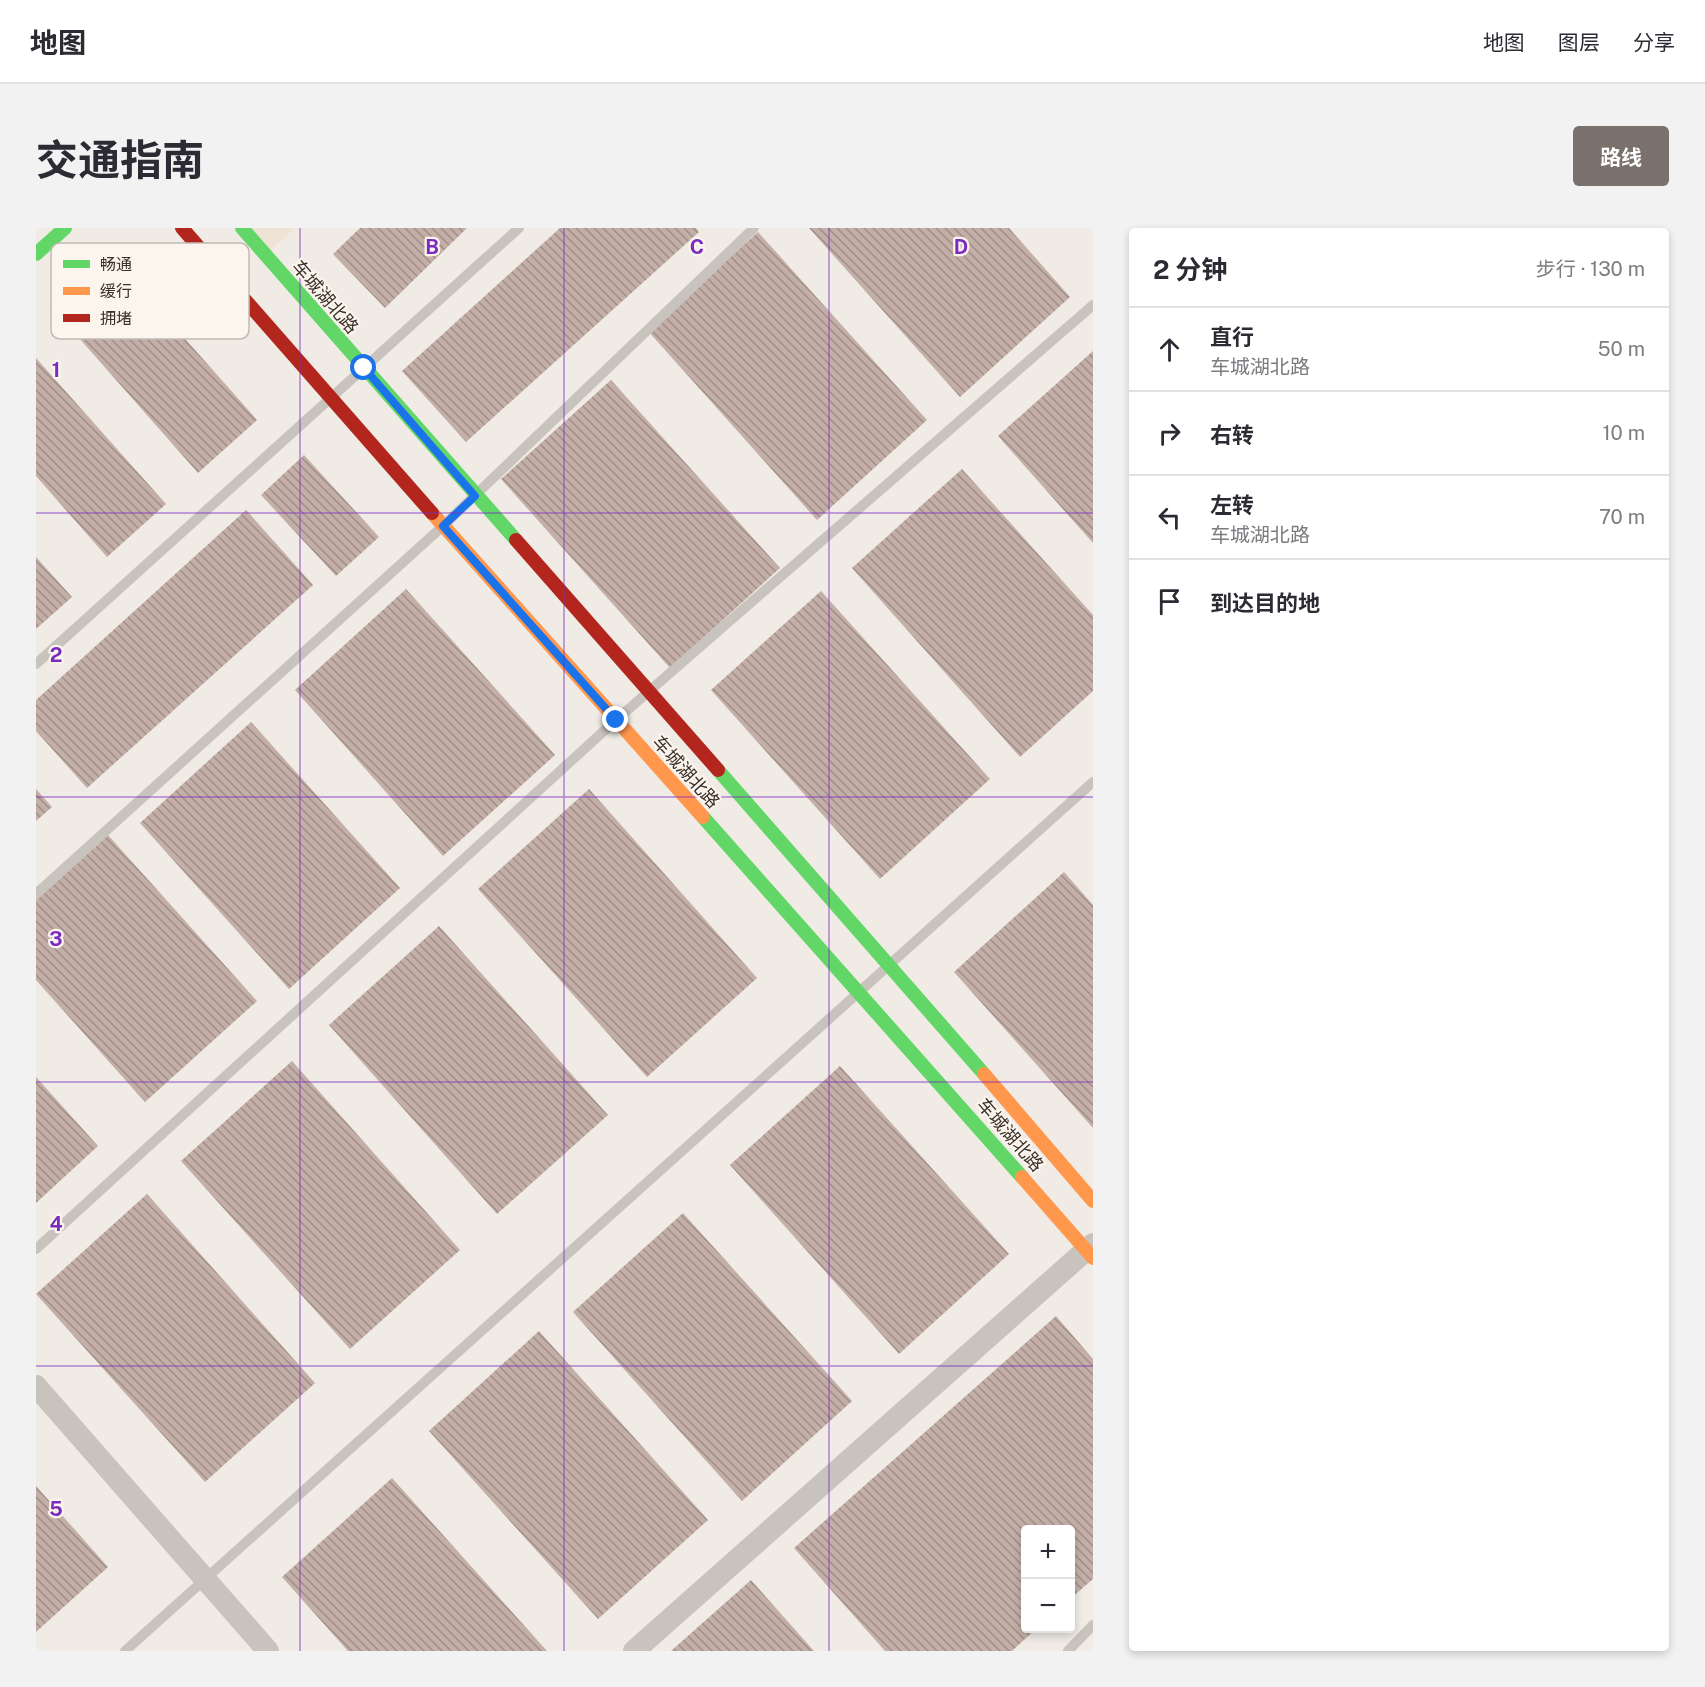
<!DOCTYPE html>
<html lang="zh">
<meta charset="utf-8">
<style>
body{margin:0;font-family:"Public Sans","Noto Sans SC",sans-serif;background:#f2f2f3;color:#2b2b33}
.controls{position:absolute;right:18px;bottom:18px;display:grid;overflow:hidden;border-radius:6px;box-shadow:0 3px 9px #0003}
.controls button{width:54px;height:54px;display:grid;place-items:center;padding:0;border:0;border-bottom:2px solid #e1e1e2;background:#fff;color:#2b2b33;font:30px sans-serif}
.stop{position:absolute;width:18px;height:18px;margin:-14px;border:4px solid #1a73e8;border-radius:50%;background:#fff}
.stop.end{background:#1a73e8;border-color:#fff;box-shadow:0 2px 6px #0008}
.list{margin:0;padding:0;list-style:none}
h2{display:flex;justify-content:space-between;align-items:center;height:78px;margin:0;padding:0 24px;font-size:26px}
h2 small{font-size:20px;font-weight:400;color:#7c7c81}
.list li{display:grid;grid-template-columns:39px 1fr auto;gap:18px;align-items:center;box-sizing:border-box;height:84px;padding:0 24px;border-top:2px solid #e1e1e2}
.list b{display:block;font-size:22px;white-space:nowrap}
.list p{margin:0;font-size:20px;white-space:nowrap;color:#7c7c81}
.list em{font-size:20px;font-style:normal;color:#7c7c81}
.icon{flex:none;width:33px;height:33px;fill:none;stroke:currentColor;stroke-width:2;stroke-linecap:round;stroke-linejoin:round}
.map{position:relative;flex:none;width:1057px;height:1423px;overflow:hidden;border-radius:6px}
header{display:flex;align-items:center;gap:36px;box-sizing:border-box;height:84px;padding:0 30px;background:#fff;border-bottom:2px solid #e1e1e2}
header strong{font-size:28px}
nav{display:flex;gap:33px;margin-inline-start:auto;font-size:21px}
.intro{display:flex;align-items:center;justify-content:space-between;box-sizing:border-box;height:144px;padding:0 36px}
h1{margin:0;font-size:42px}
.button{padding:15px 27px;border-radius:6px;background:#7a716c;color:#fff;font-size:21px;font-weight:700}
main{display:flex;gap:36px;padding:0 36px}
aside{flex:1;background:#fff;border-radius:6px;box-shadow:0 3px 9px #0003}
.map>svg:first-child{display:block}
.plaza{fill:#eee3d5}
.building{fill:url(#building-back-hatch)}
.lines{fill:none;stroke-linecap:round;stroke-linejoin:round}
.lane{stroke:#c9c3be;stroke-width:10}
.street{stroke:#c9c3be;stroke-width:22}
.fast{stroke:#63d668;stroke-width:14}
.slow{stroke:#ff974d;stroke-width:14}
.jam{stroke:#b3261e;stroke-width:14}
.route{stroke:#1a73e8;stroke-width:8}
.grid{fill:none;stroke:#7b2cbf;stroke-width:1.5;stroke-opacity:0.55}
.labels{text-anchor:middle;stroke-width:4.5;stroke-linejoin:round;paint-order:stroke}
.street-label{font-size:18px;fill:#3b302b;stroke:#fbf5ee}
.key{fill:#fbf5ee;stroke:#c1bab4;stroke-width:1.5}
.key-label{font-size:16px;fill:#3b302b}
.grid-label{font-size:20px;text-anchor:middle;font-weight:bold;fill:#7b2cbf;stroke:#fbf5ee;stroke-width:4.5;stroke-linejoin:round;paint-order:stroke}
</style>
<header>
<strong>地图</strong>
<nav><a>地图</a><a>图层</a><a>分享</a></nav>
</header>
<div class="intro"><h1>交通指南</h1><a class="button">路线</a></div>
<main>
<div class="map">
<svg width="1057" height="1423" viewBox="0 0 1057 1423">
<defs>
<pattern id="building-back-hatch" width="6" height="6" patternUnits="userSpaceOnUse" patternTransform="scale(1.5)"><rect width="6" height="6" fill="#c3afa7"/><path d="M-1 5l2 2M0 0l6 6M5-1l2 2" fill="none" stroke="#a08f88"/></pattern>
</defs>
<rect width="100%" height="100%" fill="#f0ebe5"/>
<path class="plaza" d="M206,0H259L229,27Z"/>
<g class="building">
<path d="M324,0H431L349,80L297,26Z"/>
<path d="M524,0H660L663,4L430,214L366,143Z"/>
<path d="M773,0H973L1034,69L924,169Z"/>
<path d="M722,4L891,192L781,292L612,103Z"/>
<path d="M73,25L221,192L162,245L14,77Z"/>
<path d="M1057,123V315L962,208Z"/>
<path d="M0,130L130,276L71,329L0,248Z"/>
<path d="M575,152L744,340L634,440L465,251Z"/>
<path d="M268,227L343,309L300,348L225,267Z"/>
<path d="M926,241L1057,387V463L984,529L816,340Z"/>
<path d="M210,282L277,357L51,560L0,503V472Z"/>
<path d="M0,329L36,369L0,401Z"/>
<path d="M370,361L519,527L407,628L259,462Z"/>
<path d="M785,363L954,551L844,651L675,462Z"/>
<path d="M215,494L364,660L253,761L104,595Z"/>
<path d="M0,561L16,579L0,593Z"/>
<path d="M553,561L721,750L611,849L442,661Z"/>
<path d="M72,607L221,773L109,874L0,752V672Z"/>
<path d="M1028,644L1057,677V900L918,744Z"/>
<path d="M403,698L572,887L461,986L293,797Z"/>
<path d="M256,833L424,1022L314,1121L145,933Z"/>
<path d="M804,838L973,1026L863,1126L694,937Z"/>
<path d="M0,849L62,918L0,975Z"/>
<path d="M111,966L279,1155L169,1254L0,1066Z"/>
<path d="M647,985L816,1173L706,1273L537,1084Z"/>
<path d="M1020,1088L1057,1131V1351L1034,1371V1302H990V1400H1001L976,1423H849L758,1320Z"/>
<path d="M503,1103L672,1292L562,1391L393,1203Z"/>
<path d="M356,1250L511,1423H312L246,1349Z"/>
<path d="M0,1258L72,1339L0,1404Z"/>
<path d="M715,1352L778,1423H635Z"/>
</g>
<g class="lines">
<g class="lane">
<path d="M0,436L483,0"/>
<path d="M0,666L407,298L718,0"/>
<path d="M0,1021L580,492L1057,77"/>
<path d="M89,1423L1057,554"/>
<path d="M1032,1423L1057,1397"/>
</g>
<g class="street">
<path d="M0,1158L232,1423"/>
<path d="M598,1423L1057,1016"/>
</g>
<g class="fast">
<path d="M206,0L480,312"/>
<path d="M0,26L29,0"/>
<path d="M682,542L948,846"/>
<path d="M667,589L986,949"/>
</g>
<g class="slow">
<path d="M396,285L667,589"/>
<path d="M948,846L1057,973"/>
<path d="M986,949L1057,1030"/>
</g>
<g class="jam">
<path d="M146,0L396,285"/>
<path d="M480,312L682,542"/>
</g>
</g>
<g class="lines">
<path class="route" d="M328,140L439,268L407,298L580,492"/>
</g>
<path class="grid" d="M264,0V1423M528,0V1423M793,0V1423M0,285H1057M0,569H1057M0,854H1057M0,1138H1057"/>
<g class="labels">
<g class="street-label">
<text transform="translate(289 69) rotate(49)" y="6">车城湖北路</text>
<text transform="translate(650 544) rotate(48)" y="6">车城湖北路</text>
<text transform="translate(974 907) rotate(49)" y="6">车城湖北路</text>
</g>
</g>
<rect x="15" y="15" width="198" height="96" rx="9" class="key"/>
<rect x="27" y="32" width="27" height="8" fill="#63d668"/>
<rect x="27" y="59" width="27" height="8" fill="#ff974d"/>
<rect x="27" y="86" width="27" height="8" fill="#b3261e"/>
<g class="key-label">
<text x="64" y="42">畅通</text>
<text x="64" y="69">缓行</text>
<text x="64" y="96">拥堵</text>
</g>
<g class="grid-label">
<text x="396" y="26">B</text>
<text x="661" y="26">C</text>
<text x="925" y="26">D</text>
<text x="20" y="149">1</text>
<text x="20" y="434">2</text>
<text x="20" y="718">3</text>
<text x="20" y="1003">4</text>
<text x="20" y="1288">5</text>
</g>
</svg>
<div class="controls">
<button>+</button>
<button>−</button>
</div>
<div class="stop" style="left:328px;top:140px"></div>
<div class="stop end" style="left:580px;top:492px"></div>
</div>
<aside>
<h2>2 分钟<small>步行 · 130 m</small></h2>
<ul class="list">
<li><svg class="icon" aria-label="ahead" viewBox="0 0 24 24"><path d="M12 20V5M6 11l6-6 6 6"/></svg><div><b>直行</b><p>车城湖北路</p></div><em>50 m</em></li>
<li><svg class="icon" aria-label="right" viewBox="0 0 24 24"><path d="M7 20v-9h11M14 6l5 5-5 5"/></svg><div><b>右转</b></div><em>10 m</em></li>
<li><svg class="icon" aria-label="left" viewBox="0 0 24 24"><path d="M17 20v-9H6M10 6l-5 5 5 5"/></svg><div><b>左转</b><p>车城湖北路</p></div><em>70 m</em></li>
<li><svg class="icon" aria-label="arrive" viewBox="0 0 24 24"><path d="M6 21V4h12l-3 4 3 4H6"/></svg><div><b>到达目的地</b></div></li>
</ul>
</aside>
</main>
